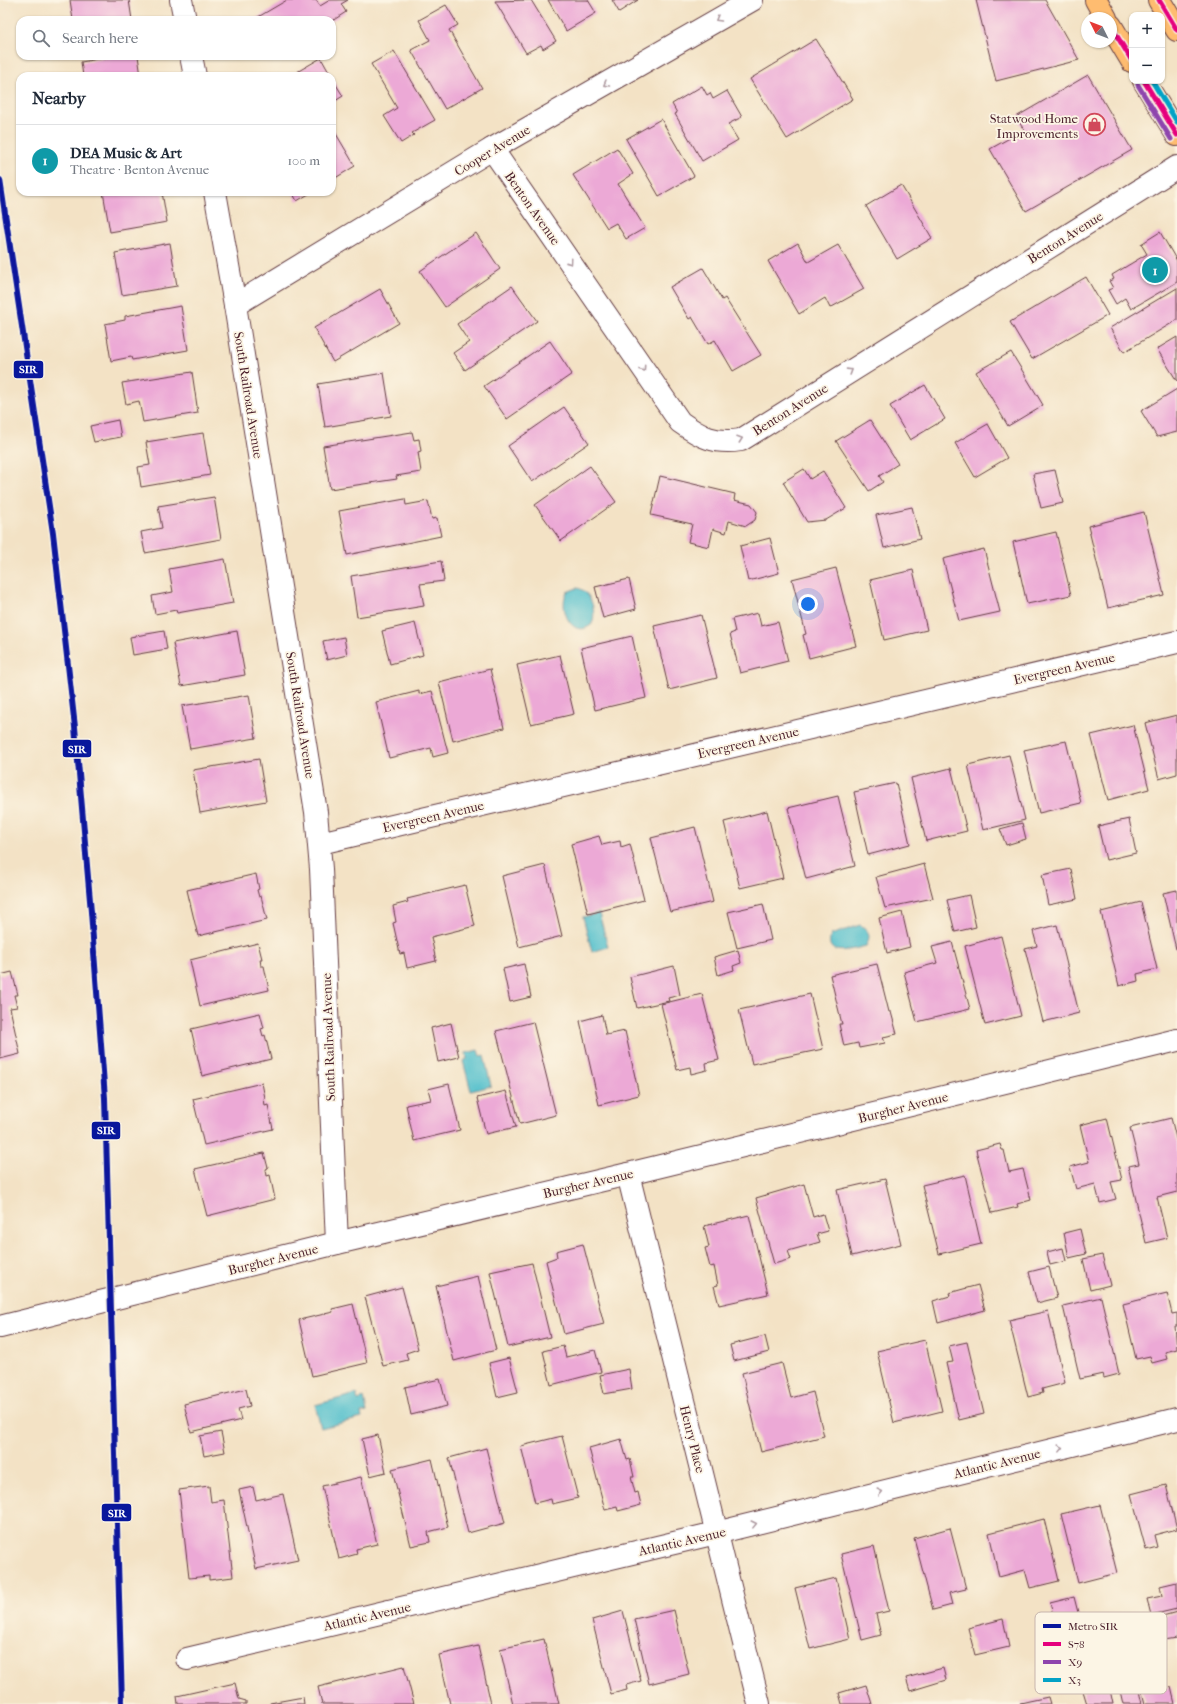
<!DOCTYPE html>
<meta charset="utf-8">
<style>
body{margin:0;font-family:"IM FELL French Canon",serif;background:#f2f2f3;color:#1f2937}
.controls{position:absolute;right:12px;top:12px;display:grid;overflow:hidden;border-radius:8px;box-shadow:0 1px 3px #0004}
.controls button{width:36px;height:36px;display:grid;place-items:center;padding:0;border:0;border-bottom:1px solid #e0e1e3;background:#fff;color:#1f2937;font:20px sans-serif}
.compass{position:absolute;left:1081px;top:12px;width:36px;height:36px;border-radius:50%;background:#fff;box-shadow:0 1px 3px #0004;rotate:312deg}
.you{position:absolute;left:808px;top:604px;width:14px;height:14px;margin:-10px;border:3px solid #fff;border-radius:50%;background:#1a73e8;box-shadow:0 0 0 6px #1a73e833}
.badge{display:grid;place-items:center;width:26px;height:26px;border-radius:50%;background:#d1495b;color:#fff;font-size:13px;font-weight:700}
.pin{position:absolute;translate:-50% -50%;border:2px solid #fff;box-shadow:0 1px 4px #0006}
.list{margin:0;padding:0;list-style:none}
h2{display:flex;justify-content:space-between;align-items:center;height:52px;margin:0;padding:0 16px;font-size:17px}
h2 small{font-size:13px;font-weight:400;color:#747a83}
.list li{display:grid;grid-template-columns:26px 1fr auto;gap:12px;align-items:center;box-sizing:border-box;height:72px;padding:0 16px;border-top:1px solid #e0e1e3}
.list b{display:block;font-size:15px;white-space:nowrap}
.list p{margin:0;font-size:13px;white-space:nowrap;color:#747a83}
.list em{font-size:13px;font-style:normal;color:#747a83}
.icon{flex:none;width:22px;height:22px;fill:none;stroke:currentColor;stroke-width:2;stroke-linecap:round;stroke-linejoin:round}
.map{position:relative;flex:none;width:1177px;height:1704px;overflow:hidden}
.search{position:absolute;background:#fff;box-shadow:0 1px 3px #0004;left:16px;top:16px;width:320px;height:44px;display:flex;align-items:center;gap:10px;box-sizing:border-box;padding:0 14px;border-radius:12px;color:#747a83;font-size:15px}
.panel{position:absolute;background:#fff;box-shadow:0 1px 3px #0004;left:16px;top:72px;width:320px;height:124px;border-radius:12px}
.map>svg:first-child{display:block}
.water{fill:#53c0cc;stroke:#4e707c}
.building{fill:#eca9d6}
.lines{fill:none;stroke-linecap:round;stroke-linejoin:round}
.minor-casing{stroke:#633c42;stroke-width:24}
.primary-casing{stroke:#633c42;stroke-width:24}
.minor{stroke:#fff;stroke-width:22}
.primary{stroke:#febc70;stroke-width:22}
.bus-1-casing{stroke:#fcf5e5;stroke-width:8}
.bus-2-casing{stroke:#fcf5e5;stroke-width:8}
.bus-3-casing{stroke:#fcf5e5;stroke-width:8}
.bus-1{stroke:#e5007d;stroke-width:5}
.bus-2{stroke:#8e44ad;stroke-width:5}
.bus-3{stroke:#04a2c6;stroke-width:5}
.metro-1-casing{stroke:#fcf5e5;stroke-width:9}
.metro-1{stroke:#08179c;stroke-width:6}
.oneway{stroke:#ae9aa0}
.labels{text-anchor:middle;stroke-width:3.5;stroke-linejoin:round;paint-order:stroke}
.poi-label{font-size:13px;fill:#4a1f2b;stroke:#fcf5e5;text-anchor:end}
.street-label{font-size:13px;fill:#4a1f2b;stroke:#fcf5e5}
.key{fill:#fcf5e5;stroke:#c7b5ad;stroke-width:1}
.key-label{font-size:11px;fill:#4a1f2b}
.line-badge{stroke:#fcf5e5;stroke-width:1.5}
.badge-label{font-size:11px;text-anchor:middle;font-weight:bold;fill:#fff}
</style>
<div class="map">
<svg width="1177" height="1704" viewBox="0 0 1177 1704">
<rect width="100%" height="100%" fill="#fcf5e5"/>
<filter id="ink" filterUnits="userSpaceOnUse"><feTurbulence type="fractalNoise" baseFrequency=".025" numOctaves="2"/><feDisplacementMap in="SourceGraphic" scale="8" xChannelSelector="R" yChannelSelector="G"/><feConvolveMatrix kernelMatrix="1 2 1 2 8 2 1 2 1" color-interpolation-filters="sRGB"/></filter>
<filter id="wash" filterUnits="userSpaceOnUse"><feTurbulence type="fractalNoise" baseFrequency=".012" numOctaves="4" result="noise"/><feDisplacementMap in="SourceGraphic" scale="16" xChannelSelector="R" yChannelSelector="G"/><feGaussianBlur stdDeviation="0.9" result="paint"/><feColorMatrix in="noise" values="0 0 0 0 0 0 0 0 0 0 0 0 0 0 0 0 0 1.4 0 .05"/><feComposite in="paint" operator="in"/></filter>
<g filter="url(#wash)">
<rect width="100%" height="100%" fill="#f3e2c5"/>
<g class="water">
<path d="M577,588C591,590 598,614 591,625C571,640 558,607 567,592Z"/>
<path d="M599,913L608,947L592,952L583,917Z"/>
<path d="M860,925C870,931 871,936 866,946C854,949 823,959 831,935Z"/>
<path d="M478,1050L480,1056L484,1055L491,1086L471,1091L463,1061L467,1059L466,1053Z"/>
<path d="M356,1394L358,1400L364,1398L367,1412L361,1413L362,1418L321,1428L315,1405Z"/>
</g>
<g id="blocks">
<g class="building">
<path d="M70,0H129L132,20H73Z"/>
<path d="M287,0H316L320,6L330,0H348L341,4L346,12L332,21L253,20Z"/>
<path d="M531,0L556,41L543,49L541,45L526,53L495,1Z"/>
<path d="M548,0H588L596,13L566,31Z"/>
<path d="M612,0H638L619,12Z"/>
<path d="M976,0H1045L1079,60L996,81Z"/>
<path d="M446,5L458,25L449,30L482,88L445,109L411,50L430,40L419,20Z"/>
<path d="M816,39L853,99L787,139L750,79Z"/>
<path d="M394,51L435,120L412,133L414,135L401,143L384,116L397,108L371,64Z"/>
<path d="M116,56H138L141,76H83L81,62Z"/>
<path d="M321,58L331,76H290Z"/>
<path d="M1088,75L1132,150L1026,211L990,149L1024,130L1016,117Z"/>
<path d="M332,78L343,96L332,103Z"/>
<path d="M702,86L707,95L710,93L713,99L727,91L742,117L728,124L738,140L702,161L675,114L677,113L672,104Z"/>
<path d="M661,119L694,176L659,196L626,139Z"/>
<path d="M332,127L355,166L332,180Z"/>
<path d="M617,148L633,174L618,184L645,228L626,239L616,223L607,228L573,175Z"/>
<path d="M901,185L932,238L897,259L866,206Z"/>
<path d="M103,192H162L167,222L110,232Z"/>
<path d="M292,192H312L297,201Z"/>
<path d="M1160,232L1177,261V282L1131,309L1125,298L1116,304L1108,290L1113,288L1109,281L1114,279L1112,275L1147,254L1141,244Z"/>
<path d="M476,233L500,269L445,307L420,271Z"/>
<path d="M170,243L177,286L122,295L115,253Z"/>
<path d="M798,243L808,262L838,245L864,289L830,308L825,298L799,314L768,261Z"/>
<path d="M703,268L722,300L725,298L761,355L733,371L715,340L708,344L692,317L689,319L670,287Z"/>
<path d="M1086,277L1108,315L1032,359L1010,322Z"/>
<path d="M512,286L537,321L465,370L453,353L469,342L457,324Z"/>
<path d="M1177,288V320L1124,352L1110,328Z"/>
<path d="M380,289L399,323L333,362L314,328Z"/>
<path d="M181,306L188,350L132,360L131,357L111,361L105,324L125,320V316Z"/>
<path d="M1177,337V381L1157,349Z"/>
<path d="M550,341L572,374L507,419L484,386Z"/>
<path d="M1011,352L1043,405L1008,426L976,372Z"/>
<path d="M192,372L198,413L143,422L139,401L126,404L122,383Z"/>
<path d="M384,373L391,416L325,427L318,384Z"/>
<path d="M925,385L945,419L910,440L890,406Z"/>
<path d="M1177,389V432L1157,437L1141,411Z"/>
<path d="M564,407L589,443L532,482L508,446Z"/>
<path d="M118,420L121,437L94,442L90,426Z"/>
<path d="M870,420L898,464L879,476L883,482L869,491L836,441Z"/>
<path d="M988,424L1007,458L975,477L955,443Z"/>
<path d="M412,432L414,440L419,439L421,451L418,452L421,472L396,476L397,479L330,489L323,446Z"/>
<path d="M203,433L210,475L141,487L138,467L150,465L146,442Z"/>
<path d="M590,466L616,502L561,541L535,505Z"/>
<path d="M804,469L810,479L823,471L846,508L826,520L807,522L783,482Z"/>
<path d="M1055,470L1063,503L1041,508L1033,474Z"/>
<path d="M660,476L735,494L734,500L751,504L757,512L755,520L746,526L729,521L726,533L713,529L709,547L688,542L692,524L651,515Z"/>
<path d="M214,497L221,539L145,553L141,532L162,528L158,506Z"/>
<path d="M405,499L406,505L428,501L432,519L437,518L441,536L347,555L339,511Z"/>
<path d="M912,507L920,539L884,548L876,515Z"/>
<path d="M1144,512L1164,595L1108,608L1088,526Z"/>
<path d="M1056,532L1071,595L1027,604L1013,542Z"/>
<path d="M770,538L779,573L748,581L740,546Z"/>
<path d="M984,549L1000,612L959,621L943,559Z"/>
<path d="M225,559L233,603L177,613L176,610L155,614L152,596L173,592L169,569Z"/>
<path d="M441,561L444,581L420,584L424,606L357,617L351,576Z"/>
<path d="M836,568L856,646L809,658L803,635L806,634L792,579Z"/>
<path d="M913,570L927,630L884,640L870,580Z"/>
<path d="M629,579L636,609L603,618L595,587Z"/>
<path d="M758,613L761,626L778,622L788,661L740,673L730,634L735,632L732,619Z"/>
<path d="M701,615L717,678L669,690L654,626Z"/>
<path d="M415,623L423,655L390,664L382,631Z"/>
<path d="M164,631L167,649L133,655L130,637Z"/>
<path d="M237,631L245,675L181,686L173,643Z"/>
<path d="M632,636L646,698L595,710L581,648Z"/>
<path d="M344,637L347,655L327,660L323,641Z"/>
<path d="M560,655L574,714L531,724L517,665Z"/>
<path d="M490,669L504,728L453,741L439,682Z"/>
<path d="M419,691V694L432,691L448,753L433,757L431,748L389,758L376,702Z"/>
<path d="M249,695L256,738L190,749L182,706Z"/>
<path d="M1177,715V774L1159,779L1145,723Z"/>
<path d="M1133,725L1149,789L1108,800L1091,735Z"/>
<path d="M1066,741L1081,803L1039,813L1024,750Z"/>
<path d="M1009,755L1025,820L983,830L968,765Z"/>
<path d="M259,759L266,801L200,813L193,770Z"/>
<path d="M951,768L967,831L926,841L911,778Z"/>
<path d="M896,783L910,844L868,855L854,792Z"/>
<path d="M838,796L855,866L806,879L788,808Z"/>
<path d="M767,811L783,878L740,888L724,822Z"/>
<path d="M1129,819L1136,853L1106,860L1098,826Z"/>
<path d="M1022,823L1026,839L1006,845L1000,829Z"/>
<path d="M695,827L713,902L670,912L651,838Z"/>
<path d="M599,836L602,845L620,841L621,847L630,844L644,900L588,914L571,844Z"/>
<path d="M924,864L933,898L885,908L876,877Z"/>
<path d="M545,865L562,936L519,947L502,876Z"/>
<path d="M1071,869L1077,899L1048,905L1042,875Z"/>
<path d="M256,874L259,889L257,890L259,897L261,896L267,920L198,936L187,890Z"/>
<path d="M465,885L475,926L431,937L436,961L407,968L404,953L400,954L393,923L396,922L393,906L408,902L407,899Z"/>
<path d="M1177,890V949H1176L1163,893Z"/>
<path d="M969,895L976,927L955,932L947,900Z"/>
<path d="M1141,902L1157,969L1137,974L1138,981L1119,986L1101,912Z"/>
<path d="M763,904L771,940L737,948L728,912Z"/>
<path d="M902,912L910,947L887,953L879,918Z"/>
<path d="M1057,925L1079,1013L1043,1022L1025,949L1037,946L1033,931Z"/>
<path d="M1001,936L1021,1016L985,1025L965,946Z"/>
<path d="M952,942L970,1009L917,1022L904,972L937,963L932,947Z"/>
<path d="M258,943L262,959H260L261,966H264L269,990L200,1006L190,960Z"/>
<path d="M738,950L741,963L733,966L734,970L718,975L714,957Z"/>
<path d="M524,964L531,997L510,1002L503,969Z"/>
<path d="M877,964L889,1012H891L897,1034L883,1037L885,1043L859,1048L858,1043L844,1046L839,1024H842L830,975Z"/>
<path d="M674,966L680,995L668,998L669,1001L637,1008L630,977Z"/>
<path d="M12,972L18,995H14L17,1007L10,1008L20,1054L0,1059V975Z"/>
<path d="M702,994L719,1060L706,1063L707,1070L691,1074L690,1067L677,1070L661,1004Z"/>
<path d="M810,994L823,1049L752,1064L739,1010Z"/>
<path d="M260,1013L264,1028L261,1029L263,1036L265,1035L271,1059L202,1076L191,1029Z"/>
<path d="M602,1015L606,1035L625,1031L639,1095L599,1105L580,1021Z"/>
<path d="M533,1022L556,1115L520,1124L496,1031Z"/>
<path d="M451,1023L459,1057L438,1062L431,1028Z"/>
<path d="M262,1083L265,1098H264L265,1106L268,1105L273,1129L204,1145L193,1099Z"/>
<path d="M449,1084L460,1130L414,1141L406,1105L431,1100L428,1089Z"/>
<path d="M506,1091L516,1127L486,1134L477,1098Z"/>
<path d="M1107,1118L1122,1180L1111,1182L1116,1199L1100,1203L1095,1184L1076,1189L1070,1167L1089,1162L1080,1125Z"/>
<path d="M1171,1118L1177,1142V1192L1157,1197L1167,1238L1146,1243L1128,1166L1139,1164L1130,1128Z"/>
<path d="M1000,1144L1002,1150H1004L1009,1172L1023,1169L1031,1200L1017,1204L1018,1207L992,1213L976,1150Z"/>
<path d="M264,1153L268,1168L266,1169L267,1176L270,1175L275,1199L207,1216L195,1169Z"/>
<path d="M965,1175L981,1244L939,1254L922,1185Z"/>
<path d="M885,1179L901,1244L852,1256L837,1190Z"/>
<path d="M804,1184L813,1217L823,1214L828,1231L817,1234L820,1242L788,1251L791,1259L774,1264L756,1198Z"/>
<path d="M749,1215L768,1294L719,1305L714,1286L718,1285L714,1266L710,1267L705,1248L709,1247L704,1226Z"/>
<path d="M1080,1229L1086,1254L1069,1258L1064,1233Z"/>
<path d="M583,1244L604,1324L564,1334L546,1261L557,1257L556,1251Z"/>
<path d="M1063,1248L1066,1261L1050,1265L1047,1252Z"/>
<path d="M1102,1255L1110,1285L1090,1290L1083,1259Z"/>
<path d="M532,1263L550,1337L508,1347L490,1272Z"/>
<path d="M1049,1267L1057,1298L1037,1303L1029,1272Z"/>
<path d="M478,1276L496,1350L454,1361L436,1286Z"/>
<path d="M978,1285L985,1310L938,1323L933,1301L950,1296L949,1293Z"/>
<path d="M402,1287L418,1349L406,1353L408,1360L383,1366L365,1297Z"/>
<path d="M1167,1293L1172,1314L1177,1313V1326H1175L1177,1349L1165,1352L1167,1359L1152,1363L1150,1356L1136,1359L1123,1304Z"/>
<path d="M1101,1297L1119,1374L1104,1378L1103,1374L1080,1379L1063,1306Z"/>
<path d="M353,1304L367,1363L312,1376L299,1320L333,1312L332,1309Z"/>
<path d="M1048,1311L1065,1383L1042,1389L1043,1393L1028,1397L1009,1320Z"/>
<path d="M765,1336L769,1352L734,1361L730,1345Z"/>
<path d="M925,1340L942,1411L894,1423L877,1351Z"/>
<path d="M967,1342L984,1414L959,1420L946,1363L953,1362L949,1346Z"/>
<path d="M563,1346L566,1357L595,1350L601,1372L551,1385L543,1351Z"/>
<path d="M509,1358L518,1392L497,1397L489,1363Z"/>
<path d="M782,1363L791,1398L813,1392L824,1436L761,1452L742,1373Z"/>
<path d="M629,1369L632,1389L604,1394L600,1375Z"/>
<path d="M440,1379L447,1406L411,1415L405,1387Z"/>
<path d="M246,1389L250,1406L238,1409L241,1420L191,1432L184,1404Z"/>
<path d="M221,1432L225,1452L204,1456L200,1436Z"/>
<path d="M378,1435L386,1472L370,1476L362,1439Z"/>
<path d="M562,1436L578,1498L552,1504L551,1499L535,1503L521,1446Z"/>
<path d="M621,1439L627,1460L630,1459L634,1477H631L635,1493L638,1492L641,1505L618,1511L617,1507L605,1510L589,1448Z"/>
<path d="M486,1448L505,1523L468,1533L449,1458Z"/>
<path d="M432,1459L448,1527L428,1532L430,1542L411,1546L392,1469Z"/>
<path d="M361,1477L377,1544L356,1549L357,1554L339,1559L322,1486Z"/>
<path d="M1166,1485L1177,1529L1154,1535L1157,1547L1146,1550L1131,1494Z"/>
<path d="M209,1486L211,1502L224,1500L233,1577L209,1580V1576L189,1578L179,1490Z"/>
<path d="M253,1487L256,1500L283,1494L298,1560L256,1569L239,1490Z"/>
<path d="M1100,1505L1117,1573L1078,1583L1061,1514Z"/>
<path d="M1044,1519L1059,1581L1030,1588L1025,1570L999,1577L989,1533Z"/>
<path d="M950,1528L966,1589L949,1593L952,1605L933,1610L914,1538Z"/>
<path d="M874,1546L889,1611L876,1614L881,1635L862,1640L841,1554Z"/>
<path d="M836,1578L850,1639L810,1649L795,1588Z"/>
<path d="M1177,1582V1609L1151,1615L1147,1599L1162,1596L1160,1586Z"/>
<path d="M1074,1597L1083,1632L1059,1638L1050,1603Z"/>
<path d="M674,1610L689,1674L649,1684L634,1619Z"/>
<path d="M623,1611L641,1681L626,1685L627,1690L611,1694L592,1620Z"/>
<path d="M1177,1612V1638L1164,1640L1159,1617Z"/>
<path d="M1003,1619L1009,1647L975,1655L968,1628Z"/>
<path d="M544,1639L559,1704H513L500,1649Z"/>
<path d="M478,1646L491,1704H450L439,1655Z"/>
<path d="M404,1666L414,1704H322L318,1687Z"/>
<path d="M943,1668L946,1680L910,1691L906,1678Z"/>
<path d="M1136,1678L1142,1704H1123L1118,1682Z"/>
<path d="M235,1683L239,1699L246,1701V1704H178L177,1696Z"/>
<path d="M1161,1683L1162,1689L1171,1687L1175,1704H1145L1141,1688Z"/>
<path d="M866,1685L872,1704H842L839,1693Z"/>
<path d="M1109,1685L1113,1704H1087L1083,1691Z"/>
<path d="M303,1697L304,1704H270V1703Z"/>
<path d="M1048,1697L1050,1704H1020V1703Z"/>
</g>
</g>
</g>
<g filter="url(#ink)">
<use href="#blocks" fill-opacity="0" stroke="#633c42" stroke-width="1"/>
<g class="lines">
<defs>
<g id="minor">
<path d="M181,0L185,20"/>
<path d="M191,56L195,76"/>
<path d="M492,149L680,422C701,437 714,444 741,440L1177,167"/>
<path d="M215,192L235,305L316,812L321,869L337,1243"/>
<path d="M235,305L492,149L752,0"/>
<path d="M320,843L1177,642"/>
<path d="M628,1174L759,1704"/>
<path d="M0,1327L337,1243L628,1174L1177,1040"/>
<path d="M187,1659L716,1533L1177,1419"/>
</g>
<g id="primary">
<path d="M1096,0L1106,18"/>
<path d="M1159,0L1177,30"/>
<path d="M1111,26L1132,61"/>
<path d="M1144,81L1177,135"/>
</g>
</defs>
<use href="#minor" class="minor-casing"/>
<use href="#primary" class="primary-casing"/>
<use href="#minor" class="minor"/>
<use href="#primary" class="primary"/>
<defs>
<g id="bus-1">
<path d="M1159,0L1177,30"/>
<path d="M1111,26L1132,61"/>
<path d="M1144,81L1177,135"/>
</g>
<path id="bus-2" d="M1138,85L1171,139"/>
<path id="bus-3" d="M1152,81L1177,122"/>
</defs>
<use href="#bus-1" class="bus-1-casing"/>
<use href="#bus-2" class="bus-2-casing"/>
<use href="#bus-3" class="bus-3-casing"/>
<use href="#bus-1" class="bus-1"/>
<use href="#bus-2" class="bus-2"/>
<use href="#bus-3" class="bus-3"/>
<defs>
<path id="metro-1" d="M0,180L53,533L75,727L91,912L105,1098L122,1704"/>
</defs>
<use href="#metro-1" class="metro-1-casing"/>
<use href="#metro-1" class="metro-1"/>
</g>
<defs><path id="oneway-chevron" d="M-2-3.5L2.5 0L-2 3.5" fill="none" stroke-width="1.6" stroke-linecap="round" stroke-linejoin="round"/></defs>
<g class="oneway">
<use href="#oneway-chevron" transform="translate(718 19) rotate(150)"/>
<use href="#oneway-chevron" transform="translate(606 84) rotate(150)"/>
<use href="#oneway-chevron" transform="translate(570 262) rotate(55)"/>
<use href="#oneway-chevron" transform="translate(643 369) rotate(55)"/>
<use href="#oneway-chevron" transform="translate(850 371) rotate(-32)"/>
<use href="#oneway-chevron" transform="translate(740 439) rotate(-19)"/>
<use href="#oneway-chevron" transform="translate(1061 1448) rotate(-14)"/>
<use href="#oneway-chevron" transform="translate(880 1492) rotate(-14)"/>
<use href="#oneway-chevron" transform="translate(754 1524) rotate(-14)"/>
</g>
</g>
<defs>
<symbol id="shop-ring" viewBox="-11 -11 22 22"><circle r="9.5" fill="#fcf5e5" stroke="#d1495b" stroke-width="1.5"/><path d="M-5-2.5h2.3a2.7 3.5 0 0 1 5.4 0H5L5.5 6h-11ZM-1.5-2.5h3a1.5 2.3 0 0 0-3 0Z" fill="#d1495b"/></symbol>
</defs>
<g fill-rule="evenodd">
<use href="#shop-ring" x="1082" y="112" width="25" height="25"/>
</g>
<g class="labels">
<g class="poi-label">
<text x="1078" y="123">Statwood Home<tspan x="1078" dy="15">Improvements</tspan></text>
</g>
<g class="street-label">
<text transform="translate(492 150) rotate(-31)" y="5">Cooper Avenue</text>
<text transform="translate(533 208) rotate(55)" y="5">Benton Avenue</text>
<text transform="translate(1065 237) rotate(-32)" y="5">Benton Avenue</text>
<text transform="translate(249 395) rotate(81)" y="5">South Railroad Avenue</text>
<text transform="translate(790 409) rotate(-32)" y="5">Benton Avenue</text>
<text transform="translate(1064 668) rotate(-13)" y="5">Evergreen Avenue</text>
<text transform="translate(301 715) rotate(81)" y="5">South Railroad Avenue</text>
<text transform="translate(748 742) rotate(-13)" y="5">Evergreen Avenue</text>
<text transform="translate(433 816) rotate(-13)" y="5">Evergreen Avenue</text>
<text transform="translate(328 1037) rotate(-92)" y="5">South Railroad Avenue</text>
<text transform="translate(903 1107) rotate(-14)" y="5">Burgher Avenue</text>
<text transform="translate(588 1183) rotate(-13)" y="5">Burgher Avenue</text>
<text transform="translate(273 1259) rotate(-14)" y="5">Burgher Avenue</text>
<text transform="translate(693 1439) rotate(76)" y="5">Henry Place</text>
<text transform="translate(997 1463) rotate(-14)" y="5">Atlantic Avenue</text>
<text transform="translate(682 1541) rotate(-13)" y="5">Atlantic Avenue</text>
<text transform="translate(367 1616) rotate(-13)" y="5">Atlantic Avenue</text>
</g>
</g>
<rect x="1035" y="1612" width="132" height="82" rx="6" class="key"/>
<rect x="1043" y="1624" width="18" height="4" fill="#08179c"/>
<rect x="1043" y="1642" width="18" height="4" fill="#e5007d"/>
<rect x="1043" y="1660" width="18" height="4" fill="#8e44ad"/>
<rect x="1043" y="1678" width="18" height="4" fill="#04a2c6"/>
<g class="key-label">
<text x="1068" y="1630">Metro SIR</text>
<text x="1068" y="1648">S78</text>
<text x="1068" y="1666">X9</text>
<text x="1068" y="1684">X3</text>
</g>
<g class="line-badge">
<rect x="13" y="360" width="31" height="19" rx="4" fill="#08179c"/>
<rect x="62" y="739" width="30" height="19" rx="4" fill="#08179c"/>
<rect x="91" y="1121" width="30" height="19" rx="4" fill="#08179c"/>
<rect x="101" y="1503" width="31" height="19" rx="4" fill="#08179c"/>
</g>
<g class="badge-label">
<text x="28" y="373">SIR</text>
<text x="77" y="753">SIR</text>
<text x="106" y="1134">SIR</text>
<text x="117" y="1517">SIR</text>
</g>
</svg>
<div class="controls">
<button>+</button>
<button>−</button>
</div>
<svg class="compass" viewBox="-18 -18 36 36"><path d="M0-13l5 13h-10z" fill="#e53935"/><path d="M0 13l5-13h-10z" fill="#747a83"/></svg>
<div class="you"></div>
<div class="pin badge" style="left:1155px;top:270px;background:#0f9aa8">1</div>
<div class="search"><svg class="icon" aria-label="search" viewBox="0 0 24 24"><circle cx="10" cy="10" r="6"/><path d="M15 15l6 6"/></svg>Search here</div>
<section class="panel">
<h2>Nearby<small></small></h2>
<ul class="list">
<li><span class="badge" style="background:#0f9aa8">1</span><div><b>DEA Music &amp; Art</b><p>Theatre · Benton Avenue</p></div><em>100 m</em></li>
</ul>
</section>
</div>
